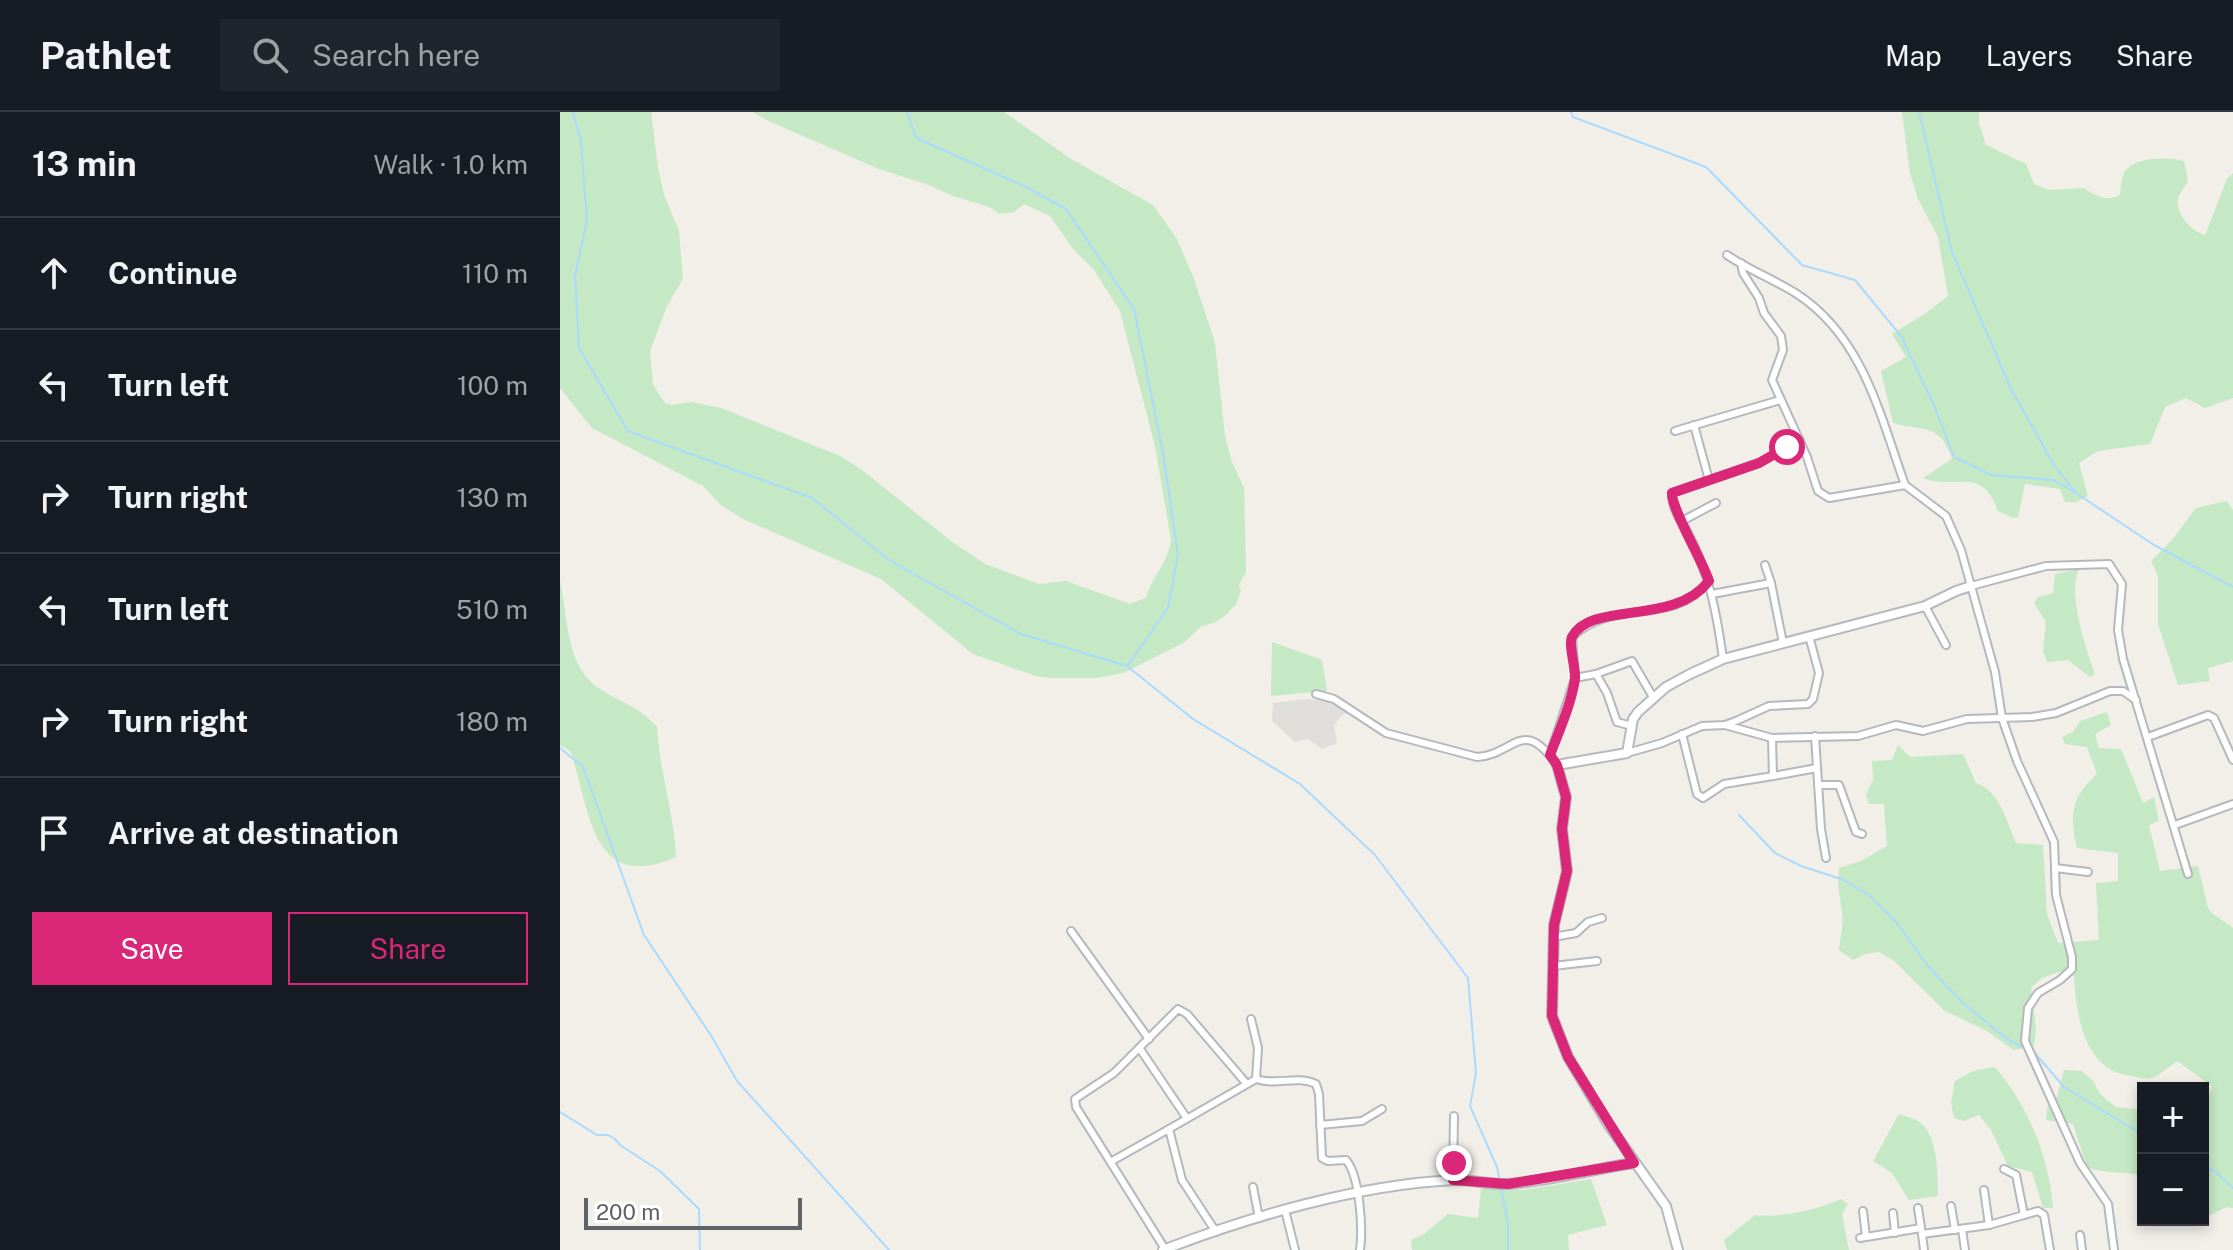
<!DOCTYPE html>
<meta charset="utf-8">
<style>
body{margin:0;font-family:"Public Sans",sans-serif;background:#20242c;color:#f1f3f6}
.controls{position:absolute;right:24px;bottom:24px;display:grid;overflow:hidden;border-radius:0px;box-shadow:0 4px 12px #0003}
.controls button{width:72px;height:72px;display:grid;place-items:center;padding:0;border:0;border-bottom:2px solid #363941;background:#171b24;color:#f1f3f6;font:40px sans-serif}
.scale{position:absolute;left:24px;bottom:20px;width:218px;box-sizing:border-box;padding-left:8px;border:4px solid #5f6368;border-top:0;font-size:22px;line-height:28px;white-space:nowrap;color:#5f6368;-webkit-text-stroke:6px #fff;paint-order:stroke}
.stop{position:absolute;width:24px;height:24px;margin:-18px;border:6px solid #db2777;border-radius:50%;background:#fff}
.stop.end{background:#db2777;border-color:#fff;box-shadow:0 2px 8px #0008}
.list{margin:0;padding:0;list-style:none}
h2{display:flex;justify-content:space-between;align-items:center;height:104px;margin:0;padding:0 32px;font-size:34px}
h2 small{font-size:26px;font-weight:400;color:#9ea1a6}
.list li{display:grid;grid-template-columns:52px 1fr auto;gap:24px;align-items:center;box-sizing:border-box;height:112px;padding:0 32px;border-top:2px solid #363941}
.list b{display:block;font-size:30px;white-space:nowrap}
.list em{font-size:26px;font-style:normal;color:#9ea1a6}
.actions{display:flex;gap:16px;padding:24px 32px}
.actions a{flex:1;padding:18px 0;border:2px solid #db2777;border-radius:0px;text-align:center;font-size:28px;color:#db2777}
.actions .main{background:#db2777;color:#fff}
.icon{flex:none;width:44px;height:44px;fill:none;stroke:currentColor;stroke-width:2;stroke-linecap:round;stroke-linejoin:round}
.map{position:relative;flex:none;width:1673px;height:1138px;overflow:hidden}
header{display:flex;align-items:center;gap:48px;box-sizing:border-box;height:112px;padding:0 40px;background:#171b24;border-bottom:2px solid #363941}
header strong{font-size:38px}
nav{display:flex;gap:44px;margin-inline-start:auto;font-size:28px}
.search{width:560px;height:72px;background:#20242c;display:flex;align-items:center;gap:20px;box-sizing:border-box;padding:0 28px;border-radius:0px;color:#9ea1a6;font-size:30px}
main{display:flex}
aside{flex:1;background:#171b24}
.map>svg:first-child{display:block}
.industrial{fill:#e0deda}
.green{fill:#c5e8c5}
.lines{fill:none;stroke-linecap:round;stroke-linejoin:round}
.stream{stroke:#aadaff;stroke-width:2}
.street-casing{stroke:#b5b8bc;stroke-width:10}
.secondary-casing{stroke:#b6babf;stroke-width:12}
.street{stroke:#fff;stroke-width:6}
.secondary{stroke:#fff;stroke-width:8}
.route{stroke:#db2777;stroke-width:10}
</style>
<header>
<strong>Pathlet</strong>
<div class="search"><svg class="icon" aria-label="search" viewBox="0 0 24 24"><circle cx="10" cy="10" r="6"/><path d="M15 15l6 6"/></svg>Search here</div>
<nav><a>Map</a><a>Layers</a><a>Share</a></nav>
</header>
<main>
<aside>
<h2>13 min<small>Walk · 1.0 km</small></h2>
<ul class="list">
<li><svg class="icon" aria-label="ahead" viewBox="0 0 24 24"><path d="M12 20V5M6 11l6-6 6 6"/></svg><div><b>Continue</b></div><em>110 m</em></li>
<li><svg class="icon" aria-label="left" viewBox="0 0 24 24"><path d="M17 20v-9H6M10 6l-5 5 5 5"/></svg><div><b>Turn left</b></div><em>100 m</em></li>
<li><svg class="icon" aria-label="right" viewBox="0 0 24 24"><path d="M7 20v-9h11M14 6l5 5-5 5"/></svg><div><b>Turn right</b></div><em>130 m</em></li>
<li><svg class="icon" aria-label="left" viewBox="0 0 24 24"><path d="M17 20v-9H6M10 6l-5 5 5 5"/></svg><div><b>Turn left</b></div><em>510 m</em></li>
<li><svg class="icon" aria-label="right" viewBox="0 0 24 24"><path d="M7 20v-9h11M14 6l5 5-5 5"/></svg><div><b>Turn right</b></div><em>180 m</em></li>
<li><svg class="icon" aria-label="arrive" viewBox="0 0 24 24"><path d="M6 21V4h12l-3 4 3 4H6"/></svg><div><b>Arrive at destination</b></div></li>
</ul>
<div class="actions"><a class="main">Save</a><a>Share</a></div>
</aside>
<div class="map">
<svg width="1673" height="1138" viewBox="0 0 1673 1138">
<rect width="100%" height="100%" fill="#f1efe8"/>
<path class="industrial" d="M746,587L773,589L791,599L782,603L774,613L777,631L762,637L748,627L735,630L712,609L713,591Z"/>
<g class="green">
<path d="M0,0H91L98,56L104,83L119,119L123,167L107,194L90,239L93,273L105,291L112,293L131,290L161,296L280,344L302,358L391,429L425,452L479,472L506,469L570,492L586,486C592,464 608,451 611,428L595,334L560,199L534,158L514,138L490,104L464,92L454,100L440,102L429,95L393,84L366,72L319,57L204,7L193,0H444L511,47L593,93L617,127L634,167L655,231L665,324L672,350L684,376L686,460L679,473L681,479L676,492L666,503L654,511L642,514L623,531L563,561L537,566H491L476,564L413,542L321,467L183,407L161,393L143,374L32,316L0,276Z"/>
<path d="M1342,0H1419V12L1426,33L1466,52L1474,72L1489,78L1524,76C1535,84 1547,90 1560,83C1561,75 1561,63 1567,57C1578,45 1610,45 1624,49L1628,69C1625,76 1619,80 1618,87C1615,102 1632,120 1645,123L1667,67L1673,61V286L1645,296L1626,286L1605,295L1590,332L1538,339L1519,351L1528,384L1516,390H1505L1500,377L1465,372L1458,405L1453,406L1438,399C1422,352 1395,379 1363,366L1392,347C1380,311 1366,320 1333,311L1321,259L1346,245L1332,222L1366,201L1388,184L1378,125L1358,87L1350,61Z"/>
<path d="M1666,389L1673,398V549L1648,556L1650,569L1618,573L1598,512V464L1591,449L1612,428L1636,396Z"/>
<path d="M1519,457C1507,482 1526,537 1535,562L1530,565L1508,548L1487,550L1483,539L1486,510L1474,491L1478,485L1493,481L1495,462Z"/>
<path d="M0,469C8,504 5,555 40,577C64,593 76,592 97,615C99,657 114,701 116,745C31,782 30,698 11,640L0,633Z"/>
<path d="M712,530L762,548L767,579L711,584Z"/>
<path d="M1547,600L1551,613L1535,622L1539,636L1561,637L1583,691L1594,685L1599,709L1589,713L1600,759L1638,754L1648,796L1652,801L1673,816V1096L1666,1095L1643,1107V987H1648L1652,974L1617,949C1610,954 1599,964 1591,966C1585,967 1577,965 1572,964C1524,960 1516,902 1514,864L1502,859L1482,866L1471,876L1476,917L1474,934L1454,938L1425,918L1385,899L1333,848L1319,840L1305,842L1293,848L1279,838L1283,808L1278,772L1279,756L1301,749L1327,734L1324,692H1309L1306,682L1313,668L1312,649L1332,648L1338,633L1350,645L1403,642L1416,671C1440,679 1447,710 1456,731L1483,733L1487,802L1498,831L1539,828L1536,771L1558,769V741L1517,736C1509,704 1511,685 1537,662L1527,635L1505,632L1502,625L1513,620L1520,609Z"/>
<path d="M1435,955C1468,994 1489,1044 1493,1096H1483L1472,1060L1448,1054L1431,1018L1419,1003L1403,1009L1394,1006L1391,991L1395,969L1413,959Z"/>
<path d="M1504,958L1522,959L1533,969L1541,983L1556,995L1583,998V1064C1564,1058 1546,1063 1527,1055L1513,1012L1486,1008L1487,996L1497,984Z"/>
<path d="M1339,1002C1347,1005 1358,1007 1363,1013C1378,1029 1378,1064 1378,1084L1349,1088L1332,1061L1313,1049Z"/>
<path d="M1031,1067L1047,1113L1008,1123L1009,1138H852L851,1128L864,1122L888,1102L918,1106L921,1077L964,1078Z"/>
<path d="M1281,1087L1288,1092L1282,1102L1289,1138H1167L1164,1128L1195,1103C1222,1106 1256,1098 1281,1087Z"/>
</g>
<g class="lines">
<g class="stream">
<path d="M13,0L21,30L27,108L15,164L19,236L68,319L252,386L329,448L461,522L567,554L633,607L740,672L815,743L908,866L916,961L910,994L937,1055L940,1070"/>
<path d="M347,0L356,26L466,75L506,97L574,197L603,341L618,443L608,496L568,553"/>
<path d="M1011,0L1013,5L1146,55L1242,153L1295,168L1341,224L1373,291L1394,345L1431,363L1494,368L1516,381"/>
<path d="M1359,0L1392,140L1451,277L1494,353L1516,381L1594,433L1673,475"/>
<path d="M0,636L23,655L84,823L152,925L177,969L329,1138"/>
<path d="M1179,703L1215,741L1241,754L1284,768L1310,784L1337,811L1367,853L1403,891L1447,927L1467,937"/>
<path d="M1473,939L1504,975L1583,1023"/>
<path d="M0,1000L37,1023H48L55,1027L60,1033L100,1059L139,1097L140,1138"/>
<path d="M1643,1054L1657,1061L1673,1076"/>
<path d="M941,1076L948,1112V1138"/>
</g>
<defs>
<g id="street">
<path d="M1167,143C1189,158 1215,168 1237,182C1303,225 1320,303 1345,373"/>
<path d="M1181,151L1183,161L1199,186L1204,201L1221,224L1223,238L1212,268L1247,345L1258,379L1269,386L1345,373L1386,404L1401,438L1435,560L1442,606L1457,649L1494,730L1496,783L1512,845V857L1500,868L1478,881L1468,896L1465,929L1520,1051L1548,1092L1554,1138"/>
<path d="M1134,313L1149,368"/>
<path d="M1115,319L1220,288"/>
<path d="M1122,409L1156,391"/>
<path d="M1205,453L1211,471"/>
<path d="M1411,474L1486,454L1549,452L1562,472L1558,518L1563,547L1628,762"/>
<path d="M1152,482L1211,471L1223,531"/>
<path d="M1365,494L1386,533"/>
<path d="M1163,547C1157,502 1149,461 1128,421C1121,408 1111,396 1112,381L1199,351L1240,328"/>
<path d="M1036,562L1072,549L1093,585"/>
<path d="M1015,566L1036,562L1047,581L1057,610L1072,614"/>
<path d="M756,582L774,587L826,621L917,645C955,643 962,603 997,653"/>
<path d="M1165,613L1212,626L1298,624L1336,613L1363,619L1407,607L1472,605L1496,601L1550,579H1563L1576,588"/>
<path d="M1122,622L1137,682L1143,686L1164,672L1213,664L1212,626"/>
<path d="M1255,624L1261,717L1266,746"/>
<path d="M1588,625L1648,603L1654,606L1673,648"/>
<path d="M1067,641L1102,631L1142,614L1165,613L1176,609L1209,594L1248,592L1253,587L1259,561L1249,524"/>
<path d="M990,643L1015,566L1012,525C1055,484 1112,516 1149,469"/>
<path d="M1213,664L1257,656"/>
<path d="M1258,673H1279L1296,720L1302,722"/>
<path d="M1615,713L1673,692"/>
<path d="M1495,756L1528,760"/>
<path d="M511,819L589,927"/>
<path d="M993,825L1016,821L1028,810L1042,806"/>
<path d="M993,854L1037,849"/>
<path d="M691,907L698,936L696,967"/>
<path d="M580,937L626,1005"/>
<path d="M760,1013L802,1009L822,997"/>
<path d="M552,1049L609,1017"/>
<path d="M1444,1057L1456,1063L1464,1103"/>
<path d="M893,1068L894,1004"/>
<path d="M693,1075L699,1106"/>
<path d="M1424,1078L1429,1113"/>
<path d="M1391,1094L1395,1118"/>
<path d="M1358,1096L1361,1116"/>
<path d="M725,1098L735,1138"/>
<path d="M1303,1099L1306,1125"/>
<path d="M1333,1101L1335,1121"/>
<path d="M1402,1117L1405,1138"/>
<path d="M656,1120L622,1068L609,1017L696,967C716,974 737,963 756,972L759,982L762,1046L768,1049L786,1048C800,1064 803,1117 800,1138"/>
<path d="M1520,1123L1522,1138"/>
<path d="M1300,1126L1361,1116L1362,1122"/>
<path d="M605,1137L516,995L515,987L554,961L618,897L627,902L686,971"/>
<path d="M1364,1138L1362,1122L1429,1113L1478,1099L1484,1103L1490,1138"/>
</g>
<g id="secondary">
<path d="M603,1138C691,1104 798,1073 893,1068C911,1067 929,1073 948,1072C990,1069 1033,1057 1074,1051"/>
<path d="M1118,1138L1106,1094L1048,1012L1008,945L992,904L994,813L1007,759L1002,717L1006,685L997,653L1067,641L1073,607L1078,600L1106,575L1130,562L1163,547L1365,494L1396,479L1411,474"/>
</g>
</defs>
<use href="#street" class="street-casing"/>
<use href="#secondary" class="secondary-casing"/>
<use href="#street" class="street"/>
<use href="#secondary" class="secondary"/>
</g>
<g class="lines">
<path class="route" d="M894,1051L893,1068L948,1072L1074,1051L1008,945L992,904L994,813L1007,759L1002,717L1006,685L997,653L990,643C999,619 1011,593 1015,567C1016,556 1008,532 1012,525C1032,488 1113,515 1149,469C1142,448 1111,396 1112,381L1199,351L1227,335"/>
</g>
</svg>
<div class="controls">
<button>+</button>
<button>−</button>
</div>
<div class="scale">200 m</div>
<div class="stop" style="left:1227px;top:335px"></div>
<div class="stop end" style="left:894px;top:1051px"></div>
</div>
</main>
